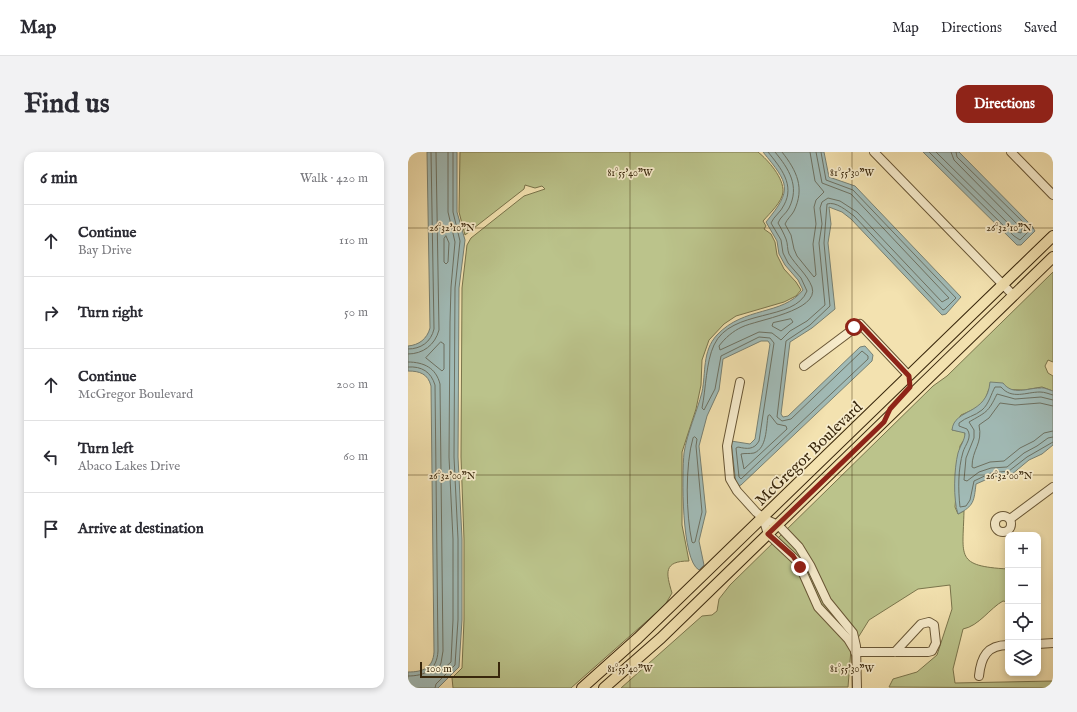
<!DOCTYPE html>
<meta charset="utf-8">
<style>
body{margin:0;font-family:"IM FELL English",serif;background:#f2f2f3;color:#2b2b33}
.controls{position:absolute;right:12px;bottom:12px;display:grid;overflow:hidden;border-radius:8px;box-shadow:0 2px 6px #0003}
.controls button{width:36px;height:36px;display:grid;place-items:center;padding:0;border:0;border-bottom:1px solid #e1e1e2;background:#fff;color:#2b2b33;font:20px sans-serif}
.scale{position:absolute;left:12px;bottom:10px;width:80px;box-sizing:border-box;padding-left:4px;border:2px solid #39270c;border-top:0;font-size:11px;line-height:14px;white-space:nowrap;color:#39270c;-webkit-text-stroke:3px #f7eccc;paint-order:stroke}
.stop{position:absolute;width:12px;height:12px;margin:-9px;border:3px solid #8f2418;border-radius:50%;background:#fff}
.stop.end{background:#8f2418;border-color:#fff;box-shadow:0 1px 4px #0008}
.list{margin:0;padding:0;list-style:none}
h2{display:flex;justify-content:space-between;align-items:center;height:52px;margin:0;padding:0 16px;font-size:17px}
h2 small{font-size:13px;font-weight:400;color:#7c7c81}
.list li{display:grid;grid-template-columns:26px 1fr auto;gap:12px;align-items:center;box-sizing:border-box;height:72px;padding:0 16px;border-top:1px solid #e1e1e2}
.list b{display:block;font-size:15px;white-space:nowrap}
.list p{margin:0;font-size:13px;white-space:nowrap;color:#7c7c81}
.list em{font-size:13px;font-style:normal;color:#7c7c81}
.icon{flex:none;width:22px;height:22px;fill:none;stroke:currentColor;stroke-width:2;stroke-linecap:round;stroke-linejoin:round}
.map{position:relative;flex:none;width:645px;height:536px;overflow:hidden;border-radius:12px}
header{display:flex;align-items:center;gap:24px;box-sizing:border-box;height:56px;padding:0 20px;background:#fff;border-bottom:1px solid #e1e1e2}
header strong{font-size:19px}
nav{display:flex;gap:22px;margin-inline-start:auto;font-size:14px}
.intro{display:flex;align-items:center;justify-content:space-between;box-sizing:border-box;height:96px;padding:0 24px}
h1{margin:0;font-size:28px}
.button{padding:10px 18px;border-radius:12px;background:#8f2418;color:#fff;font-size:14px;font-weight:700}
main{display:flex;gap:24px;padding:0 24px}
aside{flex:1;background:#fff;border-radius:12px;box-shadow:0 2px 6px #0003}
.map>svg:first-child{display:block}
.green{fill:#bbc38b;stroke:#7a754c}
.water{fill:#a1bbb7;stroke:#778073}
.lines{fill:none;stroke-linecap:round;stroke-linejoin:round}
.shore{stroke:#6d7162;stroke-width:1}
.minor-casing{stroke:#685635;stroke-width:10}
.major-casing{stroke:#39270c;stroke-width:12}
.minor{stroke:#f7eccc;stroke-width:8}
.major{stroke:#f3e2b0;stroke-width:10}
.route{stroke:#8f2418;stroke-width:5}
.ticks{fill:none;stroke:#39270c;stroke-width:1;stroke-opacity:0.45}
.labels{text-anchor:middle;stroke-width:3.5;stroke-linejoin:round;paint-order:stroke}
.street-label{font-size:16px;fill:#39270c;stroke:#f7eccc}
.ticks-label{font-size:10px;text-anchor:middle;fill:#39270c;stroke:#f7eccc;stroke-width:3.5;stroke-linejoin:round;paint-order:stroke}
</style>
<header>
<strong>Map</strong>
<nav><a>Map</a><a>Directions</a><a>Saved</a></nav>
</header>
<div class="intro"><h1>Find us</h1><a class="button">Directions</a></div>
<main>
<aside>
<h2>6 min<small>Walk · 420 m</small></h2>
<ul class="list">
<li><svg class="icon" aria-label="ahead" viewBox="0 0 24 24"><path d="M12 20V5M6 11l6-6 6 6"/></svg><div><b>Continue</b><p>Bay Drive</p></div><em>110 m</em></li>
<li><svg class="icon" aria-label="right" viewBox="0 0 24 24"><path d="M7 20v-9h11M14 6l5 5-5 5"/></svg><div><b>Turn right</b></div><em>50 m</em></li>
<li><svg class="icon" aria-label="ahead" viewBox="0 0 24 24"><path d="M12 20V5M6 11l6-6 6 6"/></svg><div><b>Continue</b><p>McGregor Boulevard</p></div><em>200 m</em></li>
<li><svg class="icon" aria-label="left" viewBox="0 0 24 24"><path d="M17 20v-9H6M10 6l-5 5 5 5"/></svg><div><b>Turn left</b><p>Abaco Lakes Drive</p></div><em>60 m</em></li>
<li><svg class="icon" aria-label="arrive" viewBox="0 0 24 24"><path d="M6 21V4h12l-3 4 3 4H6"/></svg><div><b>Arrive at destination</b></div></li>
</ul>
</aside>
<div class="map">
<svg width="645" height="536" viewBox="0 0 645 536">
<rect width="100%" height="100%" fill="#f3e2b0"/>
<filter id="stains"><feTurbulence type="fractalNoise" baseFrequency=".005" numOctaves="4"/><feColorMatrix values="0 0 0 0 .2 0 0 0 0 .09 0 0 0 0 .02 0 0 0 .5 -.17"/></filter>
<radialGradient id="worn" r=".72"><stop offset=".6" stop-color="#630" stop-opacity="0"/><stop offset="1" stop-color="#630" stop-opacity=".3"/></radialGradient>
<g class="green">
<path d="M52,0H350C360,8 376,26 375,40C374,50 362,61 355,69L358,74L356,77L363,82L367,90L369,103L376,117L388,130L393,138L388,144L376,150L328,164L316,172L301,188L294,208L293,233L288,257L274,300V373L281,409C255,409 258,421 264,441L257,453L163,536H45L44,526L54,516L56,468V387L53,305L54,136L59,93L63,86L116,44L137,37L134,34L127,36L117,33L116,37L57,83L51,60Z"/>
<path d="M645,120V210L640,208L637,214L640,221L645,224V239L634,235L616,238L581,237L577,248L571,255L553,263L544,278L557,280V286L552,294L547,355L550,362L556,359C555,405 547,414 600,417V450L595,449C582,456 571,474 555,477L545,517L547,531L645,529V536L481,535L485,527L509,520L529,503L544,457L542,433L510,437L461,468L443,497L440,535L213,536L294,464L304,463L309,459L311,447L322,433L525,234L539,224Z"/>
</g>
<g class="water">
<path d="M19,0H49V60L57,88L51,136L50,305L54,387V468L51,515L30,536H0V520C15,520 25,516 26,500L23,234C20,222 12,219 0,219V194C11,193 19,187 22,176Z"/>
<path d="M355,0H416L421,25L447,34L553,145L538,162L534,163L443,67L434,60L421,55L423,72L420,91L427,157L404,176L382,190L373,262L375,265L380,264L452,195L457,194L465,203L464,209L333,333L330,334L328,332L323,289L342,292L347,287L362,192L360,189H353L315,207L311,238L299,264L291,294L298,360L291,389L296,413L291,418C273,408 274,322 276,301C279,281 289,260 294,240C298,221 294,199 309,183C336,154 374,164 395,138L390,128L377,113L371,102L369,89L358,70C385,37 381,32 355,0Z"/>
<path d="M515,0H551L624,74L627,79L613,93H609Z"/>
<path d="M582,230L595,231C605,244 619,236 632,236C636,235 641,238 645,239V293L634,302L621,308L603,323L584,325L568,332C566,349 566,354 550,362C545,347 546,317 550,301C552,294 557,288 557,281L544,278C546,256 579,264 582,230Z"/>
</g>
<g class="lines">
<g class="shore">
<path d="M360,0C373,16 387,33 376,53C373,60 366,64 363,71L373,88L375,101L380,111L393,126L399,139C387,170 323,156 306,193C298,210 298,236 294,256L296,258L307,237L313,204L351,185L362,186L366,191L351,289C346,298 339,297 330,295L328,296L331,325L333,327L460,207V204L454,199L383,267L374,269L369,265L378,189L402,173L422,154L416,91L419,52C428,49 439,59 446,64L535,158L537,157L548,146L445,38L418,28L413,0"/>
<path d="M367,0C381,17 392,34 381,56C378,62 372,65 370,71C373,76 376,82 378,87C380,92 379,97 381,102C388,114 399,122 404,135C412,159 348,168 334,175C325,179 317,186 311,194L312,198L351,180L364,181L373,188L382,179L399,169L417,153L411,91L414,72L412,56L414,50L420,46L432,49L449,60L534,150L541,146L443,42L414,31L408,0"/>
<path d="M374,0C389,19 397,36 386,59C384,63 379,67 377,72L383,83L386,97L389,104L406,125L408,123L405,92L408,72L406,55L408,48L416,40L407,29L402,0"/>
<path d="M521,0L606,84L612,88L621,79V76L549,5L548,0"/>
<path d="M528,0L609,80L613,81L614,77L546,8L543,0"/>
<path d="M38,84L41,91L40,110L38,112L36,110V87Z"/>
<path d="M383,167L385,170L373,179L364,174L365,171Z"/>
<path d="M33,190L36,192V217L34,219L18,206Z"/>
<path d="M0,197C13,197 23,190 26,177L23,0"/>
<path d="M0,202C15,202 27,193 31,178L28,0"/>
<path d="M0,210C16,210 28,216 32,232L35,499L33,511L30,518L32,520L43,510L45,468V387L41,305L42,170L43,135L47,90L40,60V0"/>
<path d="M0,215C14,214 23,220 27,233L30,499C29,518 17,524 0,524"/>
<path d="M645,243C641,242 637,240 632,240C618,240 604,248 593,235H587C583,242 581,252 574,258C567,264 558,265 551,271V274L559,277C565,285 557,293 555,300C550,317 550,337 552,355L558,354L562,348L566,329L583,321L601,319L619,305L645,290"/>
<path d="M645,248L633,245L607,247L589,242C580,261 578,260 561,270L566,278V286L558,306L556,328L559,329L571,320L583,316L599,315L616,301L629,294L640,286L645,285"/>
<path d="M645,254L632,251L607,253L592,251L581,266L571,273C575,292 564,297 564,315L566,316L582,310L596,309L612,296L626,289L636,281L645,279"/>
<path d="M362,263L369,272L378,274L379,277L336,317L333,302C337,301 341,302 346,301C359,296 358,276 360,264Z"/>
<path d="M287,285L289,287L288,294L294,360L287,390L285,391L284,390C278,363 277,313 285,286Z"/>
<path d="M27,536L28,532L47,513L50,468V387L46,305L47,136L52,89L45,60V0"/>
</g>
<defs>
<g id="minor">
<path d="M466,0L606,144"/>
<path d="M603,0L645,43"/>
<path d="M396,214L452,172L501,224"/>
<path d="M332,230L319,294L322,327L329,339L348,360L355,366L370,373L391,395L402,413L419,449L445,481L448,494L449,536"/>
<circle cx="595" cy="372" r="8"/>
<path d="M355,366L360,382L390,410L410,455L440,487L446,497"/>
<path d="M602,367L645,335"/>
<path d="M630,492L645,491"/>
<path d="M447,500H520L524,499L528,491L526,473L521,470L513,472L487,500"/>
<path d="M571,524C573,505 579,493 600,493"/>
</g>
<g id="major">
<path d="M174,536L230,486L645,84"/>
<path d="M196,536L253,486L645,105"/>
</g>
</defs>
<use href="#minor" class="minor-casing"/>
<use href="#major" class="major-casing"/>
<use href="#minor" class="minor"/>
<use href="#major" class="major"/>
</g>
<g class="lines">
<path class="route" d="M392,415L385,404L360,382L476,270L482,257L502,235L501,224L452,172L446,175"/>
</g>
<path class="ticks" d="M222,0V536M444,0V536M0,76H645M0,323H645"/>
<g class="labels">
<g class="street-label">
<text transform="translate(400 301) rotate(-44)" y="6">McGregor Boulevard</text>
</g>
</g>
<g class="ticks-label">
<text x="222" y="24">81°55'40"W</text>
<text x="444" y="24">81°55'30"W</text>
<text x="44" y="79">26°32'10"N</text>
<text x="601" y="79">26°32'10"N</text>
<text x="44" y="327">26°32'00"N</text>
<text x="601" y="327">26°32'00"N</text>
<text x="222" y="520">81°55'40"W</text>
<text x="444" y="520">81°55'30"W</text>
</g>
<rect width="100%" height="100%" filter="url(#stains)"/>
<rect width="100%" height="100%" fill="url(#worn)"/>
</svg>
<div class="controls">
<button>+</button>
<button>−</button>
<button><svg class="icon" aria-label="locate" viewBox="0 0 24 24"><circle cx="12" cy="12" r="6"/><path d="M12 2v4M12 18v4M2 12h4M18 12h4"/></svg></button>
<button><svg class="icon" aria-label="layers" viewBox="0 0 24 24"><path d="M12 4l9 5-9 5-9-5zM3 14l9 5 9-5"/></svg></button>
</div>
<div class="scale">100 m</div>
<div class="stop" style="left:446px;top:175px"></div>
<div class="stop end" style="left:392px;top:415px"></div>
</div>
</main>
